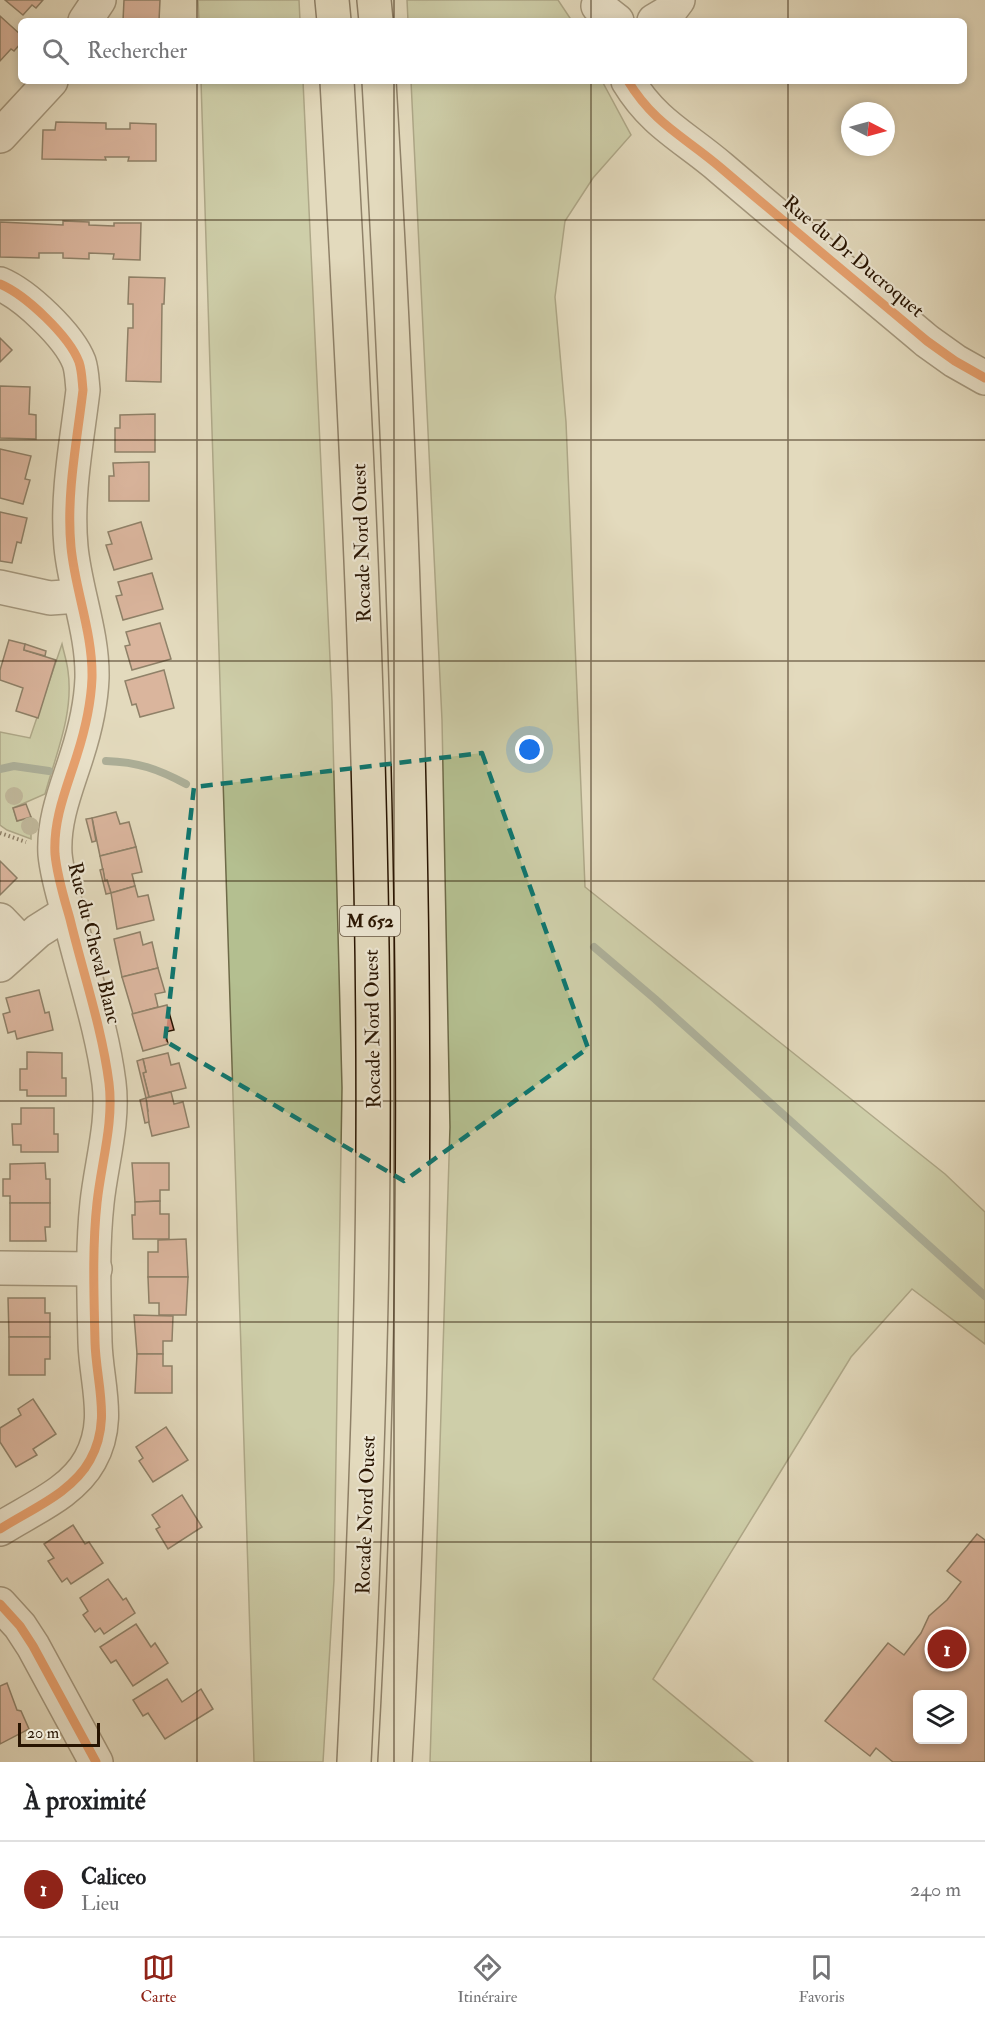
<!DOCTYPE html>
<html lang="fr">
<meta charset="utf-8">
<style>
body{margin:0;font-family:"IM FELL Double Pica",serif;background:#f6f6f6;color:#202124}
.controls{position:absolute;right:18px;bottom:18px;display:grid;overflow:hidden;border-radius:9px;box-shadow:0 3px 9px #0003}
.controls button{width:54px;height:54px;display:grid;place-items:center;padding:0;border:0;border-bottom:2px solid #e0e0e0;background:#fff;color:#202124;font:30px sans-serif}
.compass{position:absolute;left:841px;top:102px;width:54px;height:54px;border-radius:50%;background:#fff;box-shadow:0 3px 9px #0003;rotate:96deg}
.scale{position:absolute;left:18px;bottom:15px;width:82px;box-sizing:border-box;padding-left:6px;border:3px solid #281401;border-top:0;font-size:16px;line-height:21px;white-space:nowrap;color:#281401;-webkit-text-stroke:4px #ede7d4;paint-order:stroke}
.you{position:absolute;left:530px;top:750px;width:21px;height:21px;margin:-15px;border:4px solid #fff;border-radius:50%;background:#1a73e8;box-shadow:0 0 0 9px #1a73e833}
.badge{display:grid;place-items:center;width:39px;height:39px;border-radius:50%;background:#8f2418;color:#fff;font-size:20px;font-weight:700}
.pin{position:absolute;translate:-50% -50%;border:3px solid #fff;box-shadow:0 2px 6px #0006}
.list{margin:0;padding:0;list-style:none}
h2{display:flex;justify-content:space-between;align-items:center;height:78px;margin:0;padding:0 24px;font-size:26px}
h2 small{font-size:20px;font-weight:400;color:#757577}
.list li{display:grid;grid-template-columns:39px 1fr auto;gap:18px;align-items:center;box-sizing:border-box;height:96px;padding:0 24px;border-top:2px solid #e0e0e0}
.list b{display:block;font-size:22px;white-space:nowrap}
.list p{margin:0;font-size:20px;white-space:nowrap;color:#757577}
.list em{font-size:20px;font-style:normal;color:#757577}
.icon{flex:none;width:33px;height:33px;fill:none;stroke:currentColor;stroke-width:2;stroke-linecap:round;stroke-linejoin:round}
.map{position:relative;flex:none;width:985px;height:1762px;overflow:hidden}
.search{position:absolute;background:#fff;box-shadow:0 3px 9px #0003;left:18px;right:18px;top:18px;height:66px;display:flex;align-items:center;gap:15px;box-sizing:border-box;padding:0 21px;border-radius:9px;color:#757577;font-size:22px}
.sheet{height:174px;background:#fff}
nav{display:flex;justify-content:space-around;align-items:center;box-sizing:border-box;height:84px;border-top:2px solid #e0e0e0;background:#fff;font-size:16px;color:#757577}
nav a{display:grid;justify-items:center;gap:3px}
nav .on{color:#8f2418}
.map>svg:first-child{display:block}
.green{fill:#b4bf90;stroke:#6e6a48;stroke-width:1.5}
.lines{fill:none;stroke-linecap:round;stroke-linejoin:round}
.stream{stroke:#697869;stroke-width:8}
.building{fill:#ce8876;stroke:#281401;stroke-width:1.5;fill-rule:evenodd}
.minor-casing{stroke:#574630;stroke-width:36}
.highway-casing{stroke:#281401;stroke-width:36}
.path{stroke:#281401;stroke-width:4;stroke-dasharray:1.5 3;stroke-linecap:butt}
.minor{stroke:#ede7d4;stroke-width:33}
.highway{stroke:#e3dabd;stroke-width:33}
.cycleway-casing{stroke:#ede7d4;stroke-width:13}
.cycleway{stroke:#e8590c;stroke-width:9}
.tree{fill:#93896d}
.marked{fill:none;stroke:#0f766e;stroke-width:4.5;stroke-dasharray:12 8;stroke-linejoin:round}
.grid{fill:none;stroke:#281401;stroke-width:1.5;stroke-opacity:0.55}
.labels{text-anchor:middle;stroke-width:4.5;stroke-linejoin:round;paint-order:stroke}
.shield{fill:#ede7d4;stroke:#635340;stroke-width:1.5}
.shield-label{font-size:18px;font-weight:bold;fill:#281401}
.street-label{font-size:20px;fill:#281401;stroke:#ede7d4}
</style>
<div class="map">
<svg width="985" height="1762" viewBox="0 0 985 1762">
<rect width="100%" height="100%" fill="#e3dabd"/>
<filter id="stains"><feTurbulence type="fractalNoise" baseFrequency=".00333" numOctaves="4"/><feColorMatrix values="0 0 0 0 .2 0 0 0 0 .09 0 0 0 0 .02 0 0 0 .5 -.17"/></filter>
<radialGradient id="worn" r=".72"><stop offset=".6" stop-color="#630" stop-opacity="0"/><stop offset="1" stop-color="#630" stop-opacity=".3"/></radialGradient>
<g class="green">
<path d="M198,0H299L300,21H199Z"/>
<path d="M407,0H558L572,21H408Z"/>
<path d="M201,81H303L332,701L342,1088L334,1580L323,1762H254Z"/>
<path d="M411,81H602L631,135L593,178L565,221L555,297L566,422L585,887L945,1174L985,1212V1344L912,1289L851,1357L653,1679L753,1762H430L450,1127L442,720Z"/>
<path d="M62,644C64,653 67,662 68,671C74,713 56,754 45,794L13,808L17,821L31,817V839L7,830L0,825V732L30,738Z"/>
</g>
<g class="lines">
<g class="stream">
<path d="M106,761C138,762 158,769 186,784"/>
<path d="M0,769L14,766L49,771"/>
<path d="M594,947L655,999L985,1296"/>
</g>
</g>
<g class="building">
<path d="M5,0H43L36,8L32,5L23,15Z"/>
<path d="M124,0H160L159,21H123Z"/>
<path d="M0,16L21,35V43L14,51L11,49L0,61Z"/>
<path d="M56,122L106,123V129H130V123L156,124V161H128L129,157H105L106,160L42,159L43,130H55Z"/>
<path d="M63,221L89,222V225L114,226V223H141L140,260L113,259L114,254L89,253V259L63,258V253H39V258L0,257V222L63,225Z"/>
<path d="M129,277L165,278L164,304H162L161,382L126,381L128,328H133V304H128Z"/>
<path d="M0,338L12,350L0,362Z"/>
<path d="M0,386L30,387L29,414L36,415V439L0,438Z"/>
<path d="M155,414V452H115V428H120V415Z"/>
<path d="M0,449L31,456L25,479L30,480L23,504L0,498Z"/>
<path d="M149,462V501H109V476H114L113,463Z"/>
<path d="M0,512L27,518L21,543L17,542L12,563L0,561Z"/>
<path d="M141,522L152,559L114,570L106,545L112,544L108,532Z"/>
<path d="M152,573L163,609L123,620L116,596L122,595L118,582Z"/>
<path d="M160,623L171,659L132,670L125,646L130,645L126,632Z"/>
<path d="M9,640L25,644L24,650L56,660L38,718L16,711L23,688L0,680V670Z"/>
<path d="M25,644L46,651L45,656L24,650Z"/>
<path d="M164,670L174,708L140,717L136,704L132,705L125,681Z"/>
<path d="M26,804L31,817L17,821L13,808Z"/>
<path d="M116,812L120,824L129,822L136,847L100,856L92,818Z"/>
<path d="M92,818L96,841L92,842L86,819Z"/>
<path d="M136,847L142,872L132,874L135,886L111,893L107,880L105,881L100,856Z"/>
<path d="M0,861L17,878L0,895Z"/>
<path d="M103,869L105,881L107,880L111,893L106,894L100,870Z"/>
<path d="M135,886L138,897L148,895L154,920L117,929L111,893Z"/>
<path d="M140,932L143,945L152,942L158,968L122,977L114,939Z"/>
<path d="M158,968L165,992L155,994L158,1007L133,1014L122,977Z"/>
<path d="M39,990L45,1013L49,1012L53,1030L17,1039L15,1031L8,1033L3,1014L10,1012L6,998Z"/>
<path d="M167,1005L174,1030L165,1032L168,1044L143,1051L132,1014Z"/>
<path d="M27,1052L62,1053V1078H66V1096H27V1090H20V1069H27Z"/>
<path d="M168,1053L171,1065L179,1063L186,1088L149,1097L143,1073L146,1072L143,1059Z"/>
<path d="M143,1059L146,1072L143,1073L149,1097L146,1098L137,1061Z"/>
<path d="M171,1092L174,1104L183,1102L189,1127L152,1136L146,1111H148L146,1098Z"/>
<path d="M146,1098L149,1122L145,1123L140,1100Z"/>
<path d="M21,1108H54V1134H58V1152H21V1145H13L12,1124H21Z"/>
<path d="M45,1163L46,1179H50V1203H10V1196H3V1179H10V1164Z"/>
<path d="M132,1163H169V1190H160V1201L135,1202Z"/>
<path d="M160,1201V1214H169V1239H133L132,1215H135V1202Z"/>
<path d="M10,1203H50V1227H45L46,1241H10Z"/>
<path d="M186,1239L188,1277H148V1252H158V1240Z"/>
<path d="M148,1277H188L186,1315H159V1303H149Z"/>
<path d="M8,1298H45V1313H50V1337H9Z"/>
<path d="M134,1315L173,1316L172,1341H163V1354H137Z"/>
<path d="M9,1337H50V1359H45V1375H9Z"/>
<path d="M137,1354H163V1366H172V1393H135Z"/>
<path d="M33,1399L56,1434L33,1449L37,1455L16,1467L0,1442V1428L21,1415L18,1409Z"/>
<path d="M166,1427L188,1460L153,1482L139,1461L143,1458L136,1447Z"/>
<path d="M182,1495L202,1527L168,1549L156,1529L160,1527L152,1515Z"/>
<path d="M73,1525L85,1544L89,1542L103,1563L71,1584L67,1578L62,1582L48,1561L54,1558L44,1544Z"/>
<path d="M977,1534L985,1540V1762H893L876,1748L870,1756L825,1721L888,1643L904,1655L921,1633L929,1616L947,1600L961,1582L947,1571ZM918,1694H962V1740H918Z"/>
<path d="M108,1579L123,1600L126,1598L135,1613L104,1634L100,1628L95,1632L83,1615L88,1611L80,1598Z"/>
<path d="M136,1624L151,1647L155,1643L168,1663L133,1686L116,1660L111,1663L100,1647Z"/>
<path d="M167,1679L182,1702L201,1689L213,1709L165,1739L148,1713L143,1716L133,1700Z"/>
<path d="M7,1683L17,1710L21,1711L29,1729L0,1744V1686Z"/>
</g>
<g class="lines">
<defs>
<g id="minor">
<path d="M598,6L617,21"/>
<path d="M85,21L99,0"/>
<path d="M654,21L669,12L678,0"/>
<path d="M628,81C654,124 685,137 721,168C789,226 858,283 927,341L955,361L985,378"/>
<path d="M0,136L51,81"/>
<path d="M0,284C26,295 69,336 79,362C82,371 82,381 83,390C77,441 66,495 71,547C75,590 93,633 92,678C91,704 85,730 77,755C67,787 53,819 55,854C57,876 64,898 70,919C83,973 102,1028 109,1083C114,1123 101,1164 97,1203C92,1249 94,1296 95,1342C96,1383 112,1421 90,1460C72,1493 31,1509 0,1529"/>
<path d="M0,587L50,598L79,596"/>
<path d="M0,920L23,944"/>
<path d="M0,965L38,931L68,912"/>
<path d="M0,1268L95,1269"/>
<path d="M0,1604L20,1626L33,1646L96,1762"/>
</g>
<g id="highway">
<path d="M332,0L334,21"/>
<path d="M374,0L376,21"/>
<path d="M337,81C357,438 375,796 373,1154C372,1357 364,1559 354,1762"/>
<path d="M379,81C412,641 427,1202 395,1762"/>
</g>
</defs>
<use href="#minor" class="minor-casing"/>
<use href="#highway" class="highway-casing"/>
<path class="path" d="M0,833L26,842"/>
<use href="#minor" class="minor"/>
<use href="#highway" class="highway"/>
<defs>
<g id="cycleway">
<path d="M628,81C654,124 685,137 721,168C789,226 858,283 927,341L955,361L985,378"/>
<path d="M0,284C26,295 69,336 79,362C82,371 82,381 83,390C77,441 66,495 71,547C75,590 93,633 92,678C91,704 85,730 77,755C67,787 53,819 55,854C57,876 64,898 70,919C83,973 102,1028 109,1083C114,1123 101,1164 97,1203C92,1249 94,1296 95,1342C96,1383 112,1421 90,1460C72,1493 31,1509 0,1529"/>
<path d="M0,1604L20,1626L33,1646L96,1762"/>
</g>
</defs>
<use href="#cycleway" class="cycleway-casing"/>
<use href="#cycleway" class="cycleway"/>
</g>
<g class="tree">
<circle cx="14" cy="796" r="9"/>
<circle cx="30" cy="826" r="9"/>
</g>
<path d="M0 0H985V1762H0ZM482,753L588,1048L404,1181L165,1041L194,787Z" fill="#e3dabd" fill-opacity=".55" fill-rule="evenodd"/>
<path class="marked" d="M482,753L588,1048L404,1181L165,1041L194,787Z"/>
<path class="grid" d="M197,0V21M394,0V21M591,0V21M788,0V21M197,81V1762M394,81V1762M591,81V1762M788,81V1762M0,220H985M0,440H985M0,661H985M0,881H985M0,1101H985M0,1322H985M0,1542H985"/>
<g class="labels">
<rect class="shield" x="340" y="906" width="60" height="30" rx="4.5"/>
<g class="shield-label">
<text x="370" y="927">M 652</text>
</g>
<g class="street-label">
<text transform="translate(854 256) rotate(40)" y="7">Rue du Dr Ducroquet</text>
<text transform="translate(361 543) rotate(-92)" y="7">Rocade Nord Ouest</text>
<text transform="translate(95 943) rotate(76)" y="7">Rue du Cheval Blanc</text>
<text transform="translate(372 1029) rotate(-91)" y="7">Rocade Nord Ouest</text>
<text transform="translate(365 1515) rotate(-88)" y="7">Rocade Nord Ouest</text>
</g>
</g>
<rect width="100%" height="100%" filter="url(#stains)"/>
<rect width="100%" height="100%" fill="url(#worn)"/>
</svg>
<div class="controls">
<button><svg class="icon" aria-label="layers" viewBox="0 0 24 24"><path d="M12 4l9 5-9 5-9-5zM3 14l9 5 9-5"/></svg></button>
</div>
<svg class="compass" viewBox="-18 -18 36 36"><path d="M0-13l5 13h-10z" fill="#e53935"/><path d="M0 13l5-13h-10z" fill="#757577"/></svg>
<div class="scale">20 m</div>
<div class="you"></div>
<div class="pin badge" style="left:947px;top:1649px">1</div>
<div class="search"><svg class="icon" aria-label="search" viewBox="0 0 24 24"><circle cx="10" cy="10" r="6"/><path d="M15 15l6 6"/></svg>Rechercher</div>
</div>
<section class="sheet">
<h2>À proximité<small></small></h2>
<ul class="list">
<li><span class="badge">1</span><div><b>Caliceo</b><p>Lieu</p></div><em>240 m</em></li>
</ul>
</section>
<nav>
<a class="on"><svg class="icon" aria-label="map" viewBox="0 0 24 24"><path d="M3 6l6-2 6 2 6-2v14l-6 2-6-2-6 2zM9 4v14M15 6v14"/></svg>Carte</a>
<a><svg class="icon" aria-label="directions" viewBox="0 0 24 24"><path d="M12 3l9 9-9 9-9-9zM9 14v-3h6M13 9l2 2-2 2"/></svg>Itinéraire</a>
<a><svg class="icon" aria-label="saved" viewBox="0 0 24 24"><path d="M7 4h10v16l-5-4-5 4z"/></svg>Favoris</a>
</nav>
